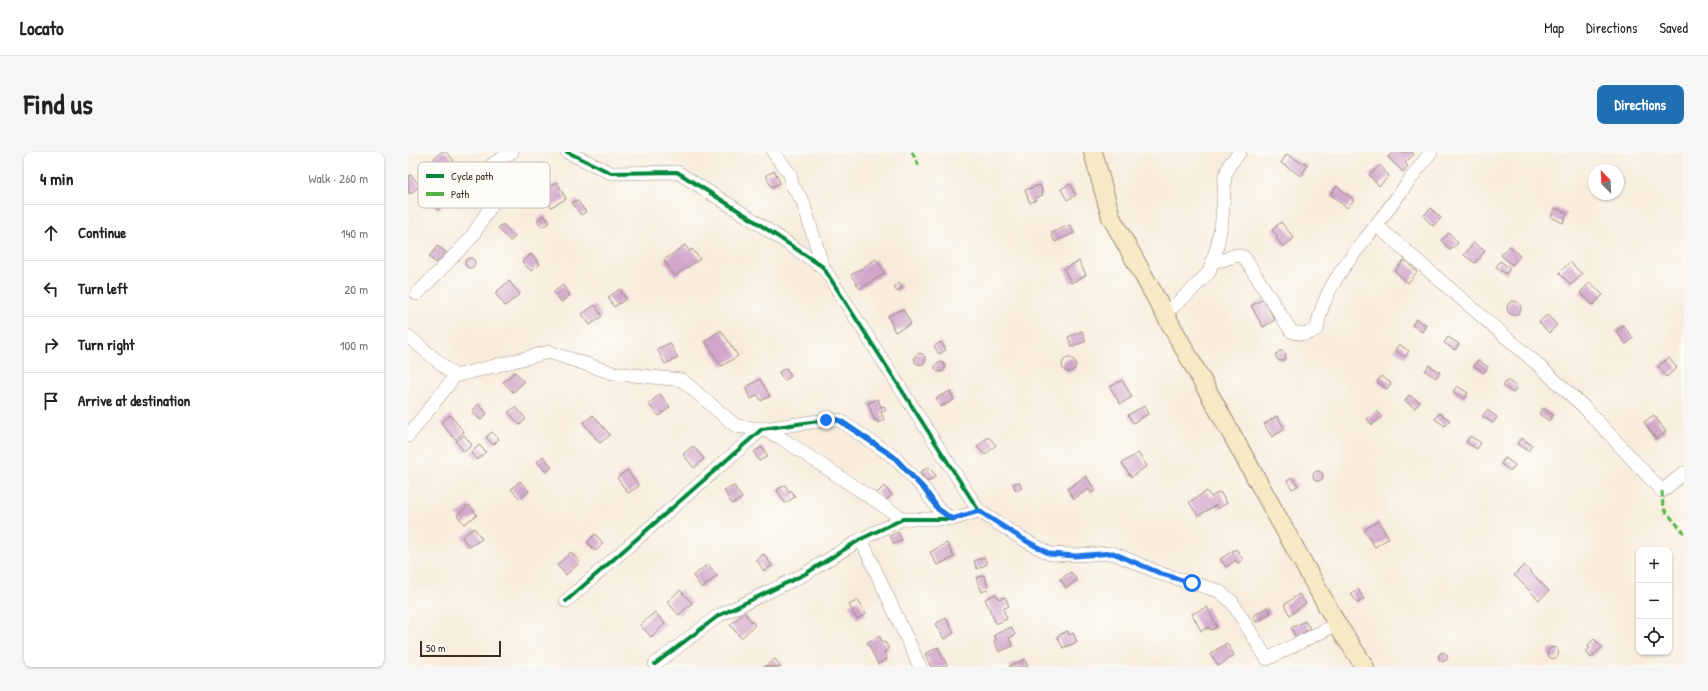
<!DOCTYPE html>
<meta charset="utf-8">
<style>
body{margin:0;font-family:"Patrick Hand",sans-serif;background:#f6f6f6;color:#222}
.controls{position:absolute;right:12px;bottom:12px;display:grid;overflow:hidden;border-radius:8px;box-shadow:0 1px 3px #0004}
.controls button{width:36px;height:36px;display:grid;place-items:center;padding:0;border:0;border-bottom:1px solid #e0e0e0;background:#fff;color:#222;font:20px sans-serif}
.compass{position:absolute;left:1180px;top:12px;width:36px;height:36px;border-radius:50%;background:#fff;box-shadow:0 1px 3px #0004;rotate:336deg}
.scale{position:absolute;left:12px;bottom:10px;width:81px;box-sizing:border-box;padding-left:4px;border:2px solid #3b2a1e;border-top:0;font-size:11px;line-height:14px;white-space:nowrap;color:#3b2a1e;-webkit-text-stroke:3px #fdfcf7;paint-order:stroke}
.stop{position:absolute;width:12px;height:12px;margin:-9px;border:3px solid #1a73e8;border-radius:50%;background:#fff}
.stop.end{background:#1a73e8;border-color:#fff;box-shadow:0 1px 4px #0008}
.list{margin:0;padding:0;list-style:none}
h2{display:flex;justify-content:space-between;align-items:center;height:52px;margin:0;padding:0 16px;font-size:17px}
h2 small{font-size:13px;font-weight:400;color:#767676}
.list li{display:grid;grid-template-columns:26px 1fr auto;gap:12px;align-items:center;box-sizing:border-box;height:56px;padding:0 16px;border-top:1px solid #e0e0e0}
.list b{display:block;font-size:15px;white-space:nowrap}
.list em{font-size:13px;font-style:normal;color:#767676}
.icon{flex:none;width:22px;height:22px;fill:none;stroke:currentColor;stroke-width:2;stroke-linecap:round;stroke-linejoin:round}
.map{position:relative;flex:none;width:1276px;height:515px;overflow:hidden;border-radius:8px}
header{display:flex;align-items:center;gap:24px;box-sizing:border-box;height:56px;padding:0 20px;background:#fff;border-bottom:1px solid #e0e0e0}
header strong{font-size:19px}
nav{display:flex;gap:22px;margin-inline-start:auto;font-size:14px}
.intro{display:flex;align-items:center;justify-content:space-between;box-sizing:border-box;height:96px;padding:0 24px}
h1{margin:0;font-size:28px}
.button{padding:10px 18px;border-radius:8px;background:#1f6fb2;color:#fff;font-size:14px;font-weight:700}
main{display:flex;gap:24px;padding:0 24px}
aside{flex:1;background:#fff;border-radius:8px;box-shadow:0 1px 3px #0004}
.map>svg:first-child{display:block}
.building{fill:#d2a6ca}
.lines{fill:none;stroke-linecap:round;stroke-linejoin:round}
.street-casing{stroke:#9a8c7e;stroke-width:14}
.secondary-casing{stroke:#9a8c7e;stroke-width:20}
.street{stroke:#fff;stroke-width:13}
.secondary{stroke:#f6e9c3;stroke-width:18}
.quiet{stroke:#57b245;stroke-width:3;stroke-dasharray:6 3;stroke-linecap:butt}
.cycleway-casing{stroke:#fdfcf7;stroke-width:6}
.cycleway{stroke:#00873e;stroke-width:4}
.route{stroke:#1a73e8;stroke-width:5}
.key{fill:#fdfcf7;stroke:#c3bdb6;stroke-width:1}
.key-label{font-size:11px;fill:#3b2a1e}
</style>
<header>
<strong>Locato</strong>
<nav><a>Map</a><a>Directions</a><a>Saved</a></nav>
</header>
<div class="intro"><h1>Find us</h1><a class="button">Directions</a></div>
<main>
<aside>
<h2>4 min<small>Walk · 260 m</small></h2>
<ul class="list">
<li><svg class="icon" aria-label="ahead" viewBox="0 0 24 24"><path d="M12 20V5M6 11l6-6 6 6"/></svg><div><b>Continue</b></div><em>140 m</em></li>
<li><svg class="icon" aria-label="left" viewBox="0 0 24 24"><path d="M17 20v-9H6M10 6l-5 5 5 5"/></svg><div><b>Turn left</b></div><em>20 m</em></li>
<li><svg class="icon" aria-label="right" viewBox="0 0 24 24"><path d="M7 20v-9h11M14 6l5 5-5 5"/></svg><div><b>Turn right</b></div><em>100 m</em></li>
<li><svg class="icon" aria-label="arrive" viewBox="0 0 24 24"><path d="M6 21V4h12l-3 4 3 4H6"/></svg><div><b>Arrive at destination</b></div></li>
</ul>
</aside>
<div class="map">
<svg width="1276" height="515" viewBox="0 0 1276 515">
<rect width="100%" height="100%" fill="#fdfcf7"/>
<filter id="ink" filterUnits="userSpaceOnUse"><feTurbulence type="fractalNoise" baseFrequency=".025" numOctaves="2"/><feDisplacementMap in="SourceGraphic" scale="8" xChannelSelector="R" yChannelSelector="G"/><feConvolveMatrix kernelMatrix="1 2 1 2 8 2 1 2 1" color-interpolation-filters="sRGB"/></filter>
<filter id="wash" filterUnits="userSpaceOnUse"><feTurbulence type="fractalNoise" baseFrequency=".012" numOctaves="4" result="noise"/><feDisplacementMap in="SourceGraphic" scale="16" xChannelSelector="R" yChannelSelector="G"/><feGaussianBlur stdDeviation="0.9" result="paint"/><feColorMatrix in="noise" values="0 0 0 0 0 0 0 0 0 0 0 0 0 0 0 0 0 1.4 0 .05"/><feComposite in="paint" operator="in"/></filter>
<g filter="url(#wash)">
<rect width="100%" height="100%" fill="#f8eddd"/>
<g id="blocks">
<g class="building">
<path d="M33,0H38L46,9L36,17L26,6Z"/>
<path d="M985,0H1004L1006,2L997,11L1000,14L995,20L980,5Z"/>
<path d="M879,2L895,12L896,10L900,13L893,24L873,11Z"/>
<path d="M972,13L981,24L971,34L961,23Z"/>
<path d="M367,19L372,31L363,35L358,23Z"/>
<path d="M3,23L12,34L2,42L0,39V25Z"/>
<path d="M149,30L158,47L143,55L134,39Z"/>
<path d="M662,32L668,43L659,48L653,37Z"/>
<path d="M632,33L635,43L627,46L628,48L622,51L617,38Z"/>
<path d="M929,34L946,48L939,56L922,42Z"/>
<path d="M24,41L36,52L30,58L18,47Z"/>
<path d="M169,48L178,60L173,63L164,51Z"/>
<path d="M1023,56L1033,66L1025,74L1015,64Z"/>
<path d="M1147,56L1159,61L1155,71L1143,65Z"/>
<path d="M136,63L142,70L134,75L129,68Z"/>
<path d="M873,70L886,86L875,95L868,86L870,84L864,78Z"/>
<path d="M95,72L107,85L102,89L90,76Z"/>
<path d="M662,73L666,81L647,90L643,81Z"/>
<path d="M1041,81L1050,91L1042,98L1033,88Z"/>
<path d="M1066,91L1077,99L1067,111L1056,103Z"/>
<path d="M277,93L281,99L284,97L292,107L267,124L256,108Z"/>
<path d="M29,94L38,100L28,111L21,105Z"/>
<path d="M1101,94L1112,104L1104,113L1093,103Z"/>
<path d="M123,102L132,112L123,119L114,110Z"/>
<circle cx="62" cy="111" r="5"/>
<path d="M468,107L477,121L452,137L443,123Z"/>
<path d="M996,108L1009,120L1000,131L987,119Z"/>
<path d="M671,109L678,123L663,131L656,117Z"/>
<path d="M1092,109L1102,116L1098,122L1088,115Z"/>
<path d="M1162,110L1174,122L1163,133L1151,121Z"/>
<path d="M101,129L112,142L97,154L87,141Z"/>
<path d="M1182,130L1195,143L1185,153L1172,141Z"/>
<path d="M491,131L494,136L489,140L486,135Z"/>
<path d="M155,133L162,143L153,150L146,140Z"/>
<path d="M212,137L218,147L206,155L200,145Z"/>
<path d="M855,147L867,168L855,175L843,154Z"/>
<circle cx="1106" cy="156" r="7"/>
<path d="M187,153L194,164L182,173L174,162Z"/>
<path d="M495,157L503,172L487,180L480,164Z"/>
<path d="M1139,163L1149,173L1141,181L1131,170Z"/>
<path d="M1008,167L1018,173L1014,180L1004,173Z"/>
<path d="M1215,173L1225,186L1218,192L1208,179Z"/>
<path d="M313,178L330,204L314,214L297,189Z"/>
<path d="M674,179L678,189L664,195L660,185Z"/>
<path d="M1040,185L1051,192L1047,198L1036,191Z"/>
<path d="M533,190L538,198L531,202L526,194Z"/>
<path d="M262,191L270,206L257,212L249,197Z"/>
<path d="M991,192L1001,199L997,205L987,198Z"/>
<circle cx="873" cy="204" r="5"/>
<circle cx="512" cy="207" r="5.5"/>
<path d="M1261,206L1269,216L1258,225L1250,214Z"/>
<circle cx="661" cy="213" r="7"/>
<path d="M1070,208L1080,215L1076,221L1066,214Z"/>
<circle cx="532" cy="215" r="5"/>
<path d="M1021,213L1032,220L1028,226L1017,219Z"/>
<path d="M378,216L383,224L376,229L371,220Z"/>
<path d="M107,220L116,230L105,240L95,230Z"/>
<path d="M973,224L983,231L979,237L969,230Z"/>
<path d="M352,227L362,244L353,249L350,243L343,247L337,236Z"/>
<path d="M714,228L724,245L712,252L702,235Z"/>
<path d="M1099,228L1109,235L1105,241L1095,234Z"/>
<path d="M1049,234L1060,241L1056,247L1045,240Z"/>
<path d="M542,239L546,248L532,255L528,246Z"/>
<path d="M252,242L262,255L251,264L240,252Z"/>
<path d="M1001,243L1012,250L1007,256L997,249Z"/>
<path d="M470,247L473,255L476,254L478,258L473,260L476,268L470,271L469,268L467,269L460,251Z"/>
<path d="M70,252L79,261L73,268L64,260Z"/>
<path d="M736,254L740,262L725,271L720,263Z"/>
<path d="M108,255L118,267L112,273L100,260Z"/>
<path d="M1135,256L1145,263L1141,269L1131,262Z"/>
<path d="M1079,258L1089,265L1085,271L1074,264Z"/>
<path d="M969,259L974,265L964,273L959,267Z"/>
<path d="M1031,261L1042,268L1037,274L1027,267Z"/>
<path d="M42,263L56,280L47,287L33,271Z"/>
<path d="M185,263L202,283L192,291L175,271Z"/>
<path d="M1246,263L1258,280L1248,287L1236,270Z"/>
<path d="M869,264L877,277L864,285L856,272Z"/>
<path d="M84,280L91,287L85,293L78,285Z"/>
<path d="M56,283L64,293L56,300L48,289Z"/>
<path d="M1062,284L1073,291L1069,297L1058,290Z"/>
<path d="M580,285L588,293L577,303L569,295Z"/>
<path d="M1113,286L1124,293L1120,299L1109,292Z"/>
<path d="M71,293L78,300L69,308L63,301Z"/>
<path d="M285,294L296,307L286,316L275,302Z"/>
<path d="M354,295L360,304L351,309L346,300Z"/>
<path d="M730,301L739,314L723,325L714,311Z"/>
<path d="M135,304L144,315L138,320L129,310Z"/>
<path d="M1097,306L1107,313L1103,319L1093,312Z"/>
<path d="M521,315L528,324L519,330L512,320Z"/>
<path d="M219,318L231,334L220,341L209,326Z"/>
<circle cx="910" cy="324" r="5"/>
<path d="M678,324L687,338L683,341L681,337L666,347L659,337Z"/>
<path d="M884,325L890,334L884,337L879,329Z"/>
<path d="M112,329L121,339L112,347L103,337Z"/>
<path d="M611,330L614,336L608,339L605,332Z"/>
<path d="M377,333L381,340L383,338L387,345L377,351L369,338Z"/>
<path d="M326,334L334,346L324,352L316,339Z"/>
<path d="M476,334L484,343L476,350L469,341Z"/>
<path d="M799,339L803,345L812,340L819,351L810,357L808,353L790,364L781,350Z"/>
<path d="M61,353L69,363L56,372L49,363Z"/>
<path d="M970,369L981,386L967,395L956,378Z"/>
<path d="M66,376L74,387L61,395L54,385Z"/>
<path d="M490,380L494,388L486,392L482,384Z"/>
<path d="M187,382L195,391L188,399L179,390Z"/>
<path d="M539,391L546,405L529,413L522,400Z"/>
<path d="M828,397L835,408L830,411L828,408L818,415L812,407Z"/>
<path d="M163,400L172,410L158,423L149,413Z"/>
<path d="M356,402L364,414L356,419L348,407Z"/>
<path d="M576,405L579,412L569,417L566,409Z"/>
<path d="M300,412L309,424L294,436L285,424Z"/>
<path d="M1116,413L1141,439L1131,448L1106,423Z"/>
<path d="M663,420L669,428L658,436L652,427Z"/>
<path d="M576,423L581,437L574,440L568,426Z"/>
<path d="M950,437L956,447L949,451L943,441Z"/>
<path d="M272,438L284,451L271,463L259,450Z"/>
<path d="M588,442L591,447L597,445L601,454L595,457L599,467L588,472L577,447Z"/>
<path d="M891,442L898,451L882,463L876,453Z"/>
<path d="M450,448L458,462L449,467L441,453Z"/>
<path d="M799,455L809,475L803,478L801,475L793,479L784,462Z"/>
<path d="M859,455L863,461L848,470L845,464Z"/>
<path d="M247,460L257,472L243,485L232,473Z"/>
<path d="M336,461L347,473L333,486L322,473Z"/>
<path d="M538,466L546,481L536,487L527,472Z"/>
<path d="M897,469L902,477L888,485L883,476Z"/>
<path d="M603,475L607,483L601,486L605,494L591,500L586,489L588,488L586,483Z"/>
<path d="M660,479L661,483L665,481L669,490L655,496L649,484Z"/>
<path d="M471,484L475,491L477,490L481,497L476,500L479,507L470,512L459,490Z"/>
<path d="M1186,487L1194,495L1183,506L1178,500L1182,496L1179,494Z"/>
<path d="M819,491L826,503L811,514L802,502Z"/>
<path d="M530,495L539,513L535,515H523L517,502Z"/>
<circle cx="1145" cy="501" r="5.5"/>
<circle cx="1035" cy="505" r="4.5"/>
<path d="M367,507L373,515H356Z"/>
<path d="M617,507L620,515H602L601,514Z"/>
</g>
</g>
</g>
<g filter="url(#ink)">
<use href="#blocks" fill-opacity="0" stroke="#9a8c7e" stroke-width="1"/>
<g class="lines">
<defs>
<g id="street">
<path d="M159,0L203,21L269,20L339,64L415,115L571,359"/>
<path d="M365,0L382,22L384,33L395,50L415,115"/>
<path d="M968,73L1128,211L1176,255L1254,339L1276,321"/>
<path d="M804,109L815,108L828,103L836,105L883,179C892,183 900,183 909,177C915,134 943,107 968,73C987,49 1004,24 1023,0"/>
<path d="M9,142L63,86L86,49L96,39L85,12L104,0"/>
<path d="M756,162L782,140L801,120L809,95L814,68L817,24L822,12L832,0"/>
<path d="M0,184L47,224"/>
<path d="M0,284L47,224L141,200L205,221L274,228L328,274L354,277L373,286L495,367"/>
<path d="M544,367L571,359L613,386L642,402L667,403L705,401L754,422L811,439L824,450L859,507L929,472"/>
<path d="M453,387L512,515"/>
<path d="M158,449L354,277L418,268H431L486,305L517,338L530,357L544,367H495L453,387L397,422L310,464L247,512"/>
</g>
<path id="secondary" d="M685,0L703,65L929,472L957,515"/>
</defs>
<use href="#street" class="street-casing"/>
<use href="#secondary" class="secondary-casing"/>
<use href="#street" class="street"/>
<use href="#secondary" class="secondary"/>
<g class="quiet">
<path d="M504,0L511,14"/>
<path d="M1254,339L1255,356L1276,381"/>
</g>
<defs>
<g id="cycleway">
<path d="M159,0L203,21L269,20L339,64L415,115L571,359"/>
<path d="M158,449L354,277L418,268H431L486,305L517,338L530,357L544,367H495L453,387L397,422L310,464L247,512"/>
</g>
</defs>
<use href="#cycleway" class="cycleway-casing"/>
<use href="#cycleway" class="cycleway"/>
</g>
</g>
<g class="lines" filter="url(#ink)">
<path class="route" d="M418,268H431L486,305L517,338L530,357L544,367L571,359L613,386L642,402L667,404L705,401L754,422L784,431"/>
</g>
<rect x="10" y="10" width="132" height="46" rx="6" class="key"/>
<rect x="18" y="22" width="18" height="4" fill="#00873e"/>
<rect x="18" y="40" width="18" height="4" fill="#57b245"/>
<g class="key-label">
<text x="43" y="28">Cycle path</text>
<text x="43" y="46">Path</text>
</g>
</svg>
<div class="controls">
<button>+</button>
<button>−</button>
<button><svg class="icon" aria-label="locate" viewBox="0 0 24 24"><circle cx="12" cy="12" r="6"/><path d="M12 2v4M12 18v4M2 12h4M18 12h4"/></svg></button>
</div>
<svg class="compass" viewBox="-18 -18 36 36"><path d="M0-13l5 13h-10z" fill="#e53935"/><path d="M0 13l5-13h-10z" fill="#767676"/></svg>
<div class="scale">50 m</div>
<div class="stop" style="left:784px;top:431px"></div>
<div class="stop end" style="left:418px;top:268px"></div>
</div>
</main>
